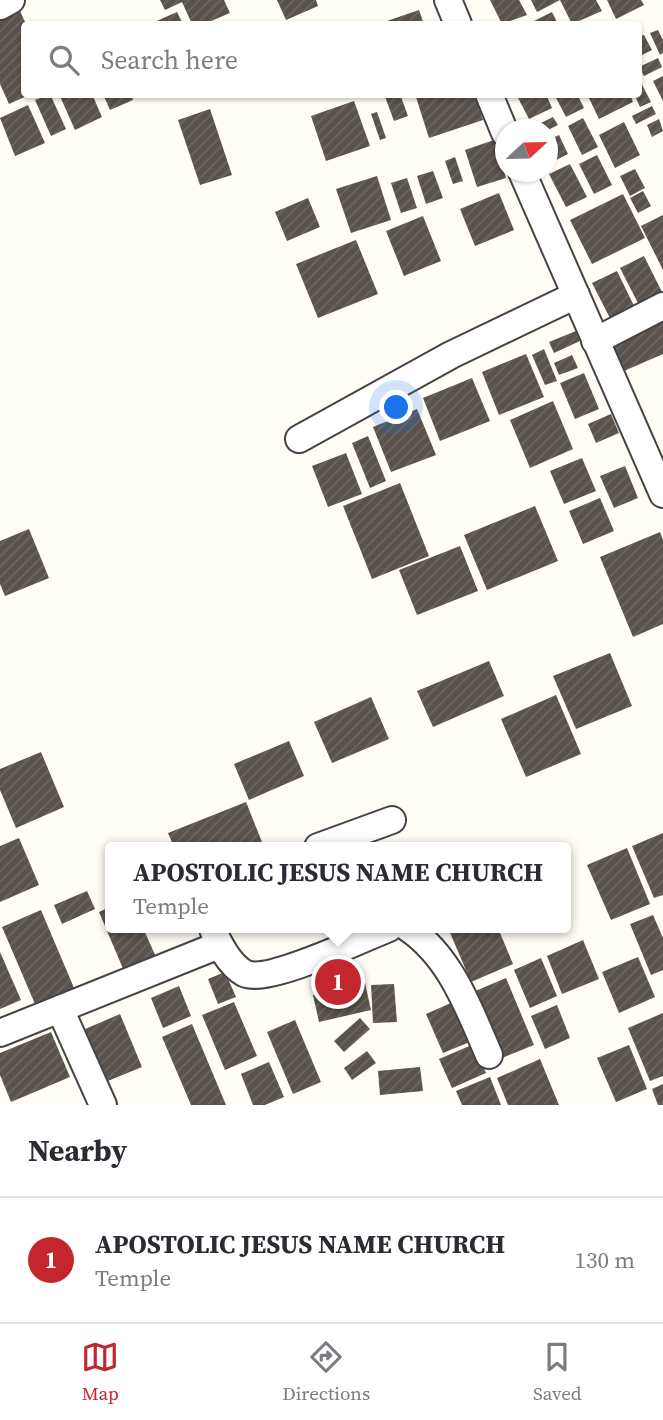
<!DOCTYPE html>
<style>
body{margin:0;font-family:"Source Serif 4",serif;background:#f2f2f3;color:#2b2b33}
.compass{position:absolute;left:495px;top:119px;width:63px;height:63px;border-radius:50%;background:#fff;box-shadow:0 2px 5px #0004;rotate:68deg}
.you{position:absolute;left:397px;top:408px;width:24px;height:24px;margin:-18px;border:5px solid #fff;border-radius:50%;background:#1a73e8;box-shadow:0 0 0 10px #1a73e833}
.badge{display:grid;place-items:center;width:46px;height:46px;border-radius:50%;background:#c4262e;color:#fff;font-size:23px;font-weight:700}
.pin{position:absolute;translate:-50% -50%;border:4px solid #fff;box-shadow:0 2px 7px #0006}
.popup{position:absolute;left:105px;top:842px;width:466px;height:91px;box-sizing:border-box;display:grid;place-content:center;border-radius:7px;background:#fff;filter:drop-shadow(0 2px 5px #0005);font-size:23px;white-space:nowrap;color:#7c7c81}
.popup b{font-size:26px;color:#2b2b33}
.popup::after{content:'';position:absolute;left:50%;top:100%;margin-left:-14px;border:14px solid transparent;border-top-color:#fff}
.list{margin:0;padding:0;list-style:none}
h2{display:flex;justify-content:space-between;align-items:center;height:91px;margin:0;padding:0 28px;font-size:30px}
h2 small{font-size:23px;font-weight:400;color:#7c7c81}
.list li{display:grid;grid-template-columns:46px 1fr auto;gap:21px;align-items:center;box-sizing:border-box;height:126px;padding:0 28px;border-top:2px solid #e1e1e2}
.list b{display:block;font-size:26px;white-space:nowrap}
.list p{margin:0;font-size:23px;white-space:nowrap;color:#7c7c81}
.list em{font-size:23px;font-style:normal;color:#7c7c81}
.icon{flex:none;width:38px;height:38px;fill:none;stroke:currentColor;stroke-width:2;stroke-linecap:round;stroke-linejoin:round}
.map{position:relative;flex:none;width:663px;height:1105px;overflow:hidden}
.search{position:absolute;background:#fff;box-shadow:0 2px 5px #0004;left:21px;right:21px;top:21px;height:77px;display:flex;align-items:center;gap:18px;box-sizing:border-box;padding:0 24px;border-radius:7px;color:#7c7c81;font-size:26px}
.sheet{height:217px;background:#fff}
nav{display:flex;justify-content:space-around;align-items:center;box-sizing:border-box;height:98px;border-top:2px solid #e1e1e2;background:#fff;font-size:19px;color:#7c7c81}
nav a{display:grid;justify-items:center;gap:4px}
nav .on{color:#c4262e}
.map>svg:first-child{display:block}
.building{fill:url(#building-hatch)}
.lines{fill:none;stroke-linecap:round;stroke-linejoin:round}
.minor-casing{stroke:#444;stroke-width:30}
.minor{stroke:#fff;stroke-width:26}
</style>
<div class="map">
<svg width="663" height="1105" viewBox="0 0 663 1105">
<defs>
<pattern id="building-hatch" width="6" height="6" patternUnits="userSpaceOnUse" patternTransform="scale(1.75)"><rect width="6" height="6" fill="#5a524d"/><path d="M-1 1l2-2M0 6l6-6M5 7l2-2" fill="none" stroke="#6d6662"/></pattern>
</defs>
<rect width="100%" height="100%" fill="#fffdf5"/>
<g class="building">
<path d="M160,0H224L230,13L204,24H192L182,2L165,10Z"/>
<path d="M277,0H316L318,6L286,20Z"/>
<path d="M490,0H519L527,15L502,24Z"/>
<path d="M531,0H596L602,11L572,24L560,0L537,12Z"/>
<path d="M607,0H641L644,5L616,19Z"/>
<path d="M419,10L424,24H378Z"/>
<path d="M20,11L26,24L24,94H31L9,104L0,84V20Z"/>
<path d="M177,12L183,24H150Z"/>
<path d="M552,12L558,24H528Z"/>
<path d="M658,30L663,40V53L660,55L650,33Z"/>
<path d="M644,35L652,50L638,57V37Z"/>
<path d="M658,58L662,67L644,76L639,67Z"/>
<path d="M663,76V101L653,81Z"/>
<path d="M638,77L651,102L640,107L634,94H638Z"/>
<path d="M50,94L66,129L51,136L35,100Z"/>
<path d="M59,94H92L102,117L75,130Z"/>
<path d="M103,94H131L133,100L110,110Z"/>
<path d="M384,94H400L408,116L394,121Z"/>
<path d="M415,94H475L483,120L429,138Z"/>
<path d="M546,94L552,108L529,119L517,96Z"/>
<path d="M554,94H577L584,108L566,117Z"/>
<path d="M587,94H630L633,102L599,119Z"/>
<path d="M354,101L370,146L326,161L311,116Z"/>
<path d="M28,105L45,143L15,156L0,118Z"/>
<path d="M652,106L656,114L636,124L632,116Z"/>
<path d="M210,109L232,175L200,185L178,120Z"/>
<path d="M377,112L386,138L380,140L371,114Z"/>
<path d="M553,117L558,125L548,130H534L533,127Z"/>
<path d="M583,118L598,147L582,155L568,126Z"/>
<path d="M659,119L663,131L652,137L647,125Z"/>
<path d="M624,122L640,155L615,168L599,135Z"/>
<path d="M559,135L568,154L548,164V140Z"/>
<path d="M494,140L506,178L477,187L465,150Z"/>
<path d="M597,155L612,185L594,194L579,164Z"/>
<path d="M455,157L463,181L453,184L445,161Z"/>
<path d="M570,164L587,197L566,207L549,174Z"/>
<path d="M635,169L645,188L630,196L620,176Z"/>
<path d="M433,171L443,198L426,204L417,176Z"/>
<path d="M377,176L391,220L351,233L336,189Z"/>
<path d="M407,178L417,208L401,213L391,183Z"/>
<path d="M643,191L651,206L638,213L630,198Z"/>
<path d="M499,193L514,230L475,246L460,209Z"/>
<path d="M623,194L645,238L592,264L570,220Z"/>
<path d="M308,198L320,227L287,241L275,212Z"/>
<path d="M663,215V270L641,226Z"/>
<path d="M423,216L441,261L404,276L386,231Z"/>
<path d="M356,240L378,294L318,318L296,264Z"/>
<path d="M644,256L663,294L641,309L620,268Z"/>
<path d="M617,271L637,312L613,324L592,283Z"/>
<path d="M663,319V354L624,371L611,341Z"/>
<path d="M576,331L580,341L554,353L549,342Z"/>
<path d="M544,349L557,381L545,385L532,355Z"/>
<path d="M526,354L544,397L499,415L482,372Z"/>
<path d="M572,355L578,368L559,375L554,363Z"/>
<path d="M584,373L599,409L575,419L560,383Z"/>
<path d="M472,378L490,421L440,441L423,398Z"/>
<path d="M553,401L573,449L530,468L510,420Z"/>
<path d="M417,409L436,455L391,472L373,427Z"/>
<path d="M611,414L619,433L596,443L588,424Z"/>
<path d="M368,436L386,481L370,488L352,443Z"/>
<path d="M346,453L362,494L328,507L312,466Z"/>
<path d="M582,458L596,491L564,504L550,471Z"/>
<path d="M625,466L638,498L614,508L600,476Z"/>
<path d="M400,483L429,556L372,579L343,506Z"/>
<path d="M600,498L614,531L583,544L569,511Z"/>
<path d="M535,506L558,561L487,590L464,535Z"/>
<path d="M29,529L49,578L5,596L0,584V541Z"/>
<path d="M660,532L663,540V624L633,637L600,557Z"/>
<path d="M460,546L478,591L417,615L399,570Z"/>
<path d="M610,653L632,706L576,729L553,676Z"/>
<path d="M489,661L504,696L433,727L417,691Z"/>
<path d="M556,695L581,754L526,777L501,719Z"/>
<path d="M371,697L389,739L332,763L314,722Z"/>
<path d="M289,741L304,776L249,800L234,764Z"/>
<path d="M41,752L64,807L16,828L0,790V769Z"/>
<path d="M246,802L264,847H174L168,833Z"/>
<path d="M663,833V895L654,898L632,846Z"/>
<path d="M19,838L39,885L0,902V846Z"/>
<path d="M627,848L650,904L611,920L587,865Z"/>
<path d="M87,891L95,909L62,924L54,905Z"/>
<path d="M110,907V928H143L156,957L124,971L99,912Z"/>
<path d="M41,910L74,988L35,1004L2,927Z"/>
<path d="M653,915L663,938V970L651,975L630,924Z"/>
<path d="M448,928H498L513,964L471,982Z"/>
<path d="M583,940L599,979L562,994L547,956Z"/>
<path d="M0,952L21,1000L0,1009Z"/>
<path d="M638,957L655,997L619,1013L602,972Z"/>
<path d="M541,958L557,996L530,1008L514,970Z"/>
<path d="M225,972L236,997L218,1004L208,979Z"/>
<path d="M506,978L534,1045L502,1058L473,992Z"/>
<path d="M365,983L371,1010L319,1022L313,995Z"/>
<path d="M394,984L397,1022L373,1023L371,985Z"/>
<path d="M179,986L191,1016L163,1028L151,998Z"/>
<path d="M460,999L477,1039L443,1053L426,1014Z"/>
<path d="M234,1002L257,1056L225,1070L202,1015Z"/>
<path d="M557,1005L570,1038L545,1049L531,1016Z"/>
<path d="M663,1013V1076L650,1081L628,1028Z"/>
<path d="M120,1014L142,1067L98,1085L76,1033Z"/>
<path d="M360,1018L370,1029L344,1052L334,1041Z"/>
<path d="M295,1020L321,1082L293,1094L267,1032Z"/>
<path d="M192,1024L226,1105H191L162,1037Z"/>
<path d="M51,1032L70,1077L11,1102L0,1075V1053Z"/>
<path d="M474,1044L486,1073L452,1088L439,1059Z"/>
<path d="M629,1045L647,1089L616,1102L597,1058Z"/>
<path d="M367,1051L376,1063L352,1080L344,1068Z"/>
<path d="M540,1059L559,1105H508L497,1078Z"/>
<path d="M269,1062L284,1097L265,1105H253L241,1074Z"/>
<path d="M420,1067L423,1091L380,1095L378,1071Z"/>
<path d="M490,1077L501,1105H462L456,1091Z"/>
<path d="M663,1084V1105H658L652,1089Z"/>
</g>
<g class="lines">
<defs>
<g id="minor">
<path d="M448,0L458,24"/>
<path d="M0,6L11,0"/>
<path d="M489,94L505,133"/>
<path d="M522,172L663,494"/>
<path d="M595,341L663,306"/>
<path d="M299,439L451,355L576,295"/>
<path d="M318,847L392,820"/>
<path d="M408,928C451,957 469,1009 489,1055"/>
<path d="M213,929C218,944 230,965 244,973C267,985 363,938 389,928"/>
<path d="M60,1009L103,1105"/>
<path d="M0,1033L219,945"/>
</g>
</defs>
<use href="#minor" class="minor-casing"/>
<use href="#minor" class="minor"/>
</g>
</svg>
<svg class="compass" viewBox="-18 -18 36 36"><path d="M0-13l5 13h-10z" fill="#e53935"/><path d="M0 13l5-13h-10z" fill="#7c7c81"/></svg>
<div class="you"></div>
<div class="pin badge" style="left:338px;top:982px">1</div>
<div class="popup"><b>APOSTOLIC JESUS NAME CHURCH</b>Temple</div>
<div class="search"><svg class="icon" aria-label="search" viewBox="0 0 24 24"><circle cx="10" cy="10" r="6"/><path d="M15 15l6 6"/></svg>Search here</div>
</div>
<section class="sheet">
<h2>Nearby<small></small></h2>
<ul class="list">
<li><span class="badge">1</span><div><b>APOSTOLIC JESUS NAME CHURCH</b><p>Temple</p></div><em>130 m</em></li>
</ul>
</section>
<nav>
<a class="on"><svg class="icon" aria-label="map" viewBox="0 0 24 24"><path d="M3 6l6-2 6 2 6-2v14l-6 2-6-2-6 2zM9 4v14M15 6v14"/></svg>Map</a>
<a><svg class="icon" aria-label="directions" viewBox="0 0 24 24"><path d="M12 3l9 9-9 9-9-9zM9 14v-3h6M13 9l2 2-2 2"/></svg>Directions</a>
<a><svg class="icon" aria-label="saved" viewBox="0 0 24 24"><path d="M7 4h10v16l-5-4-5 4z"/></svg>Saved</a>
</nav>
